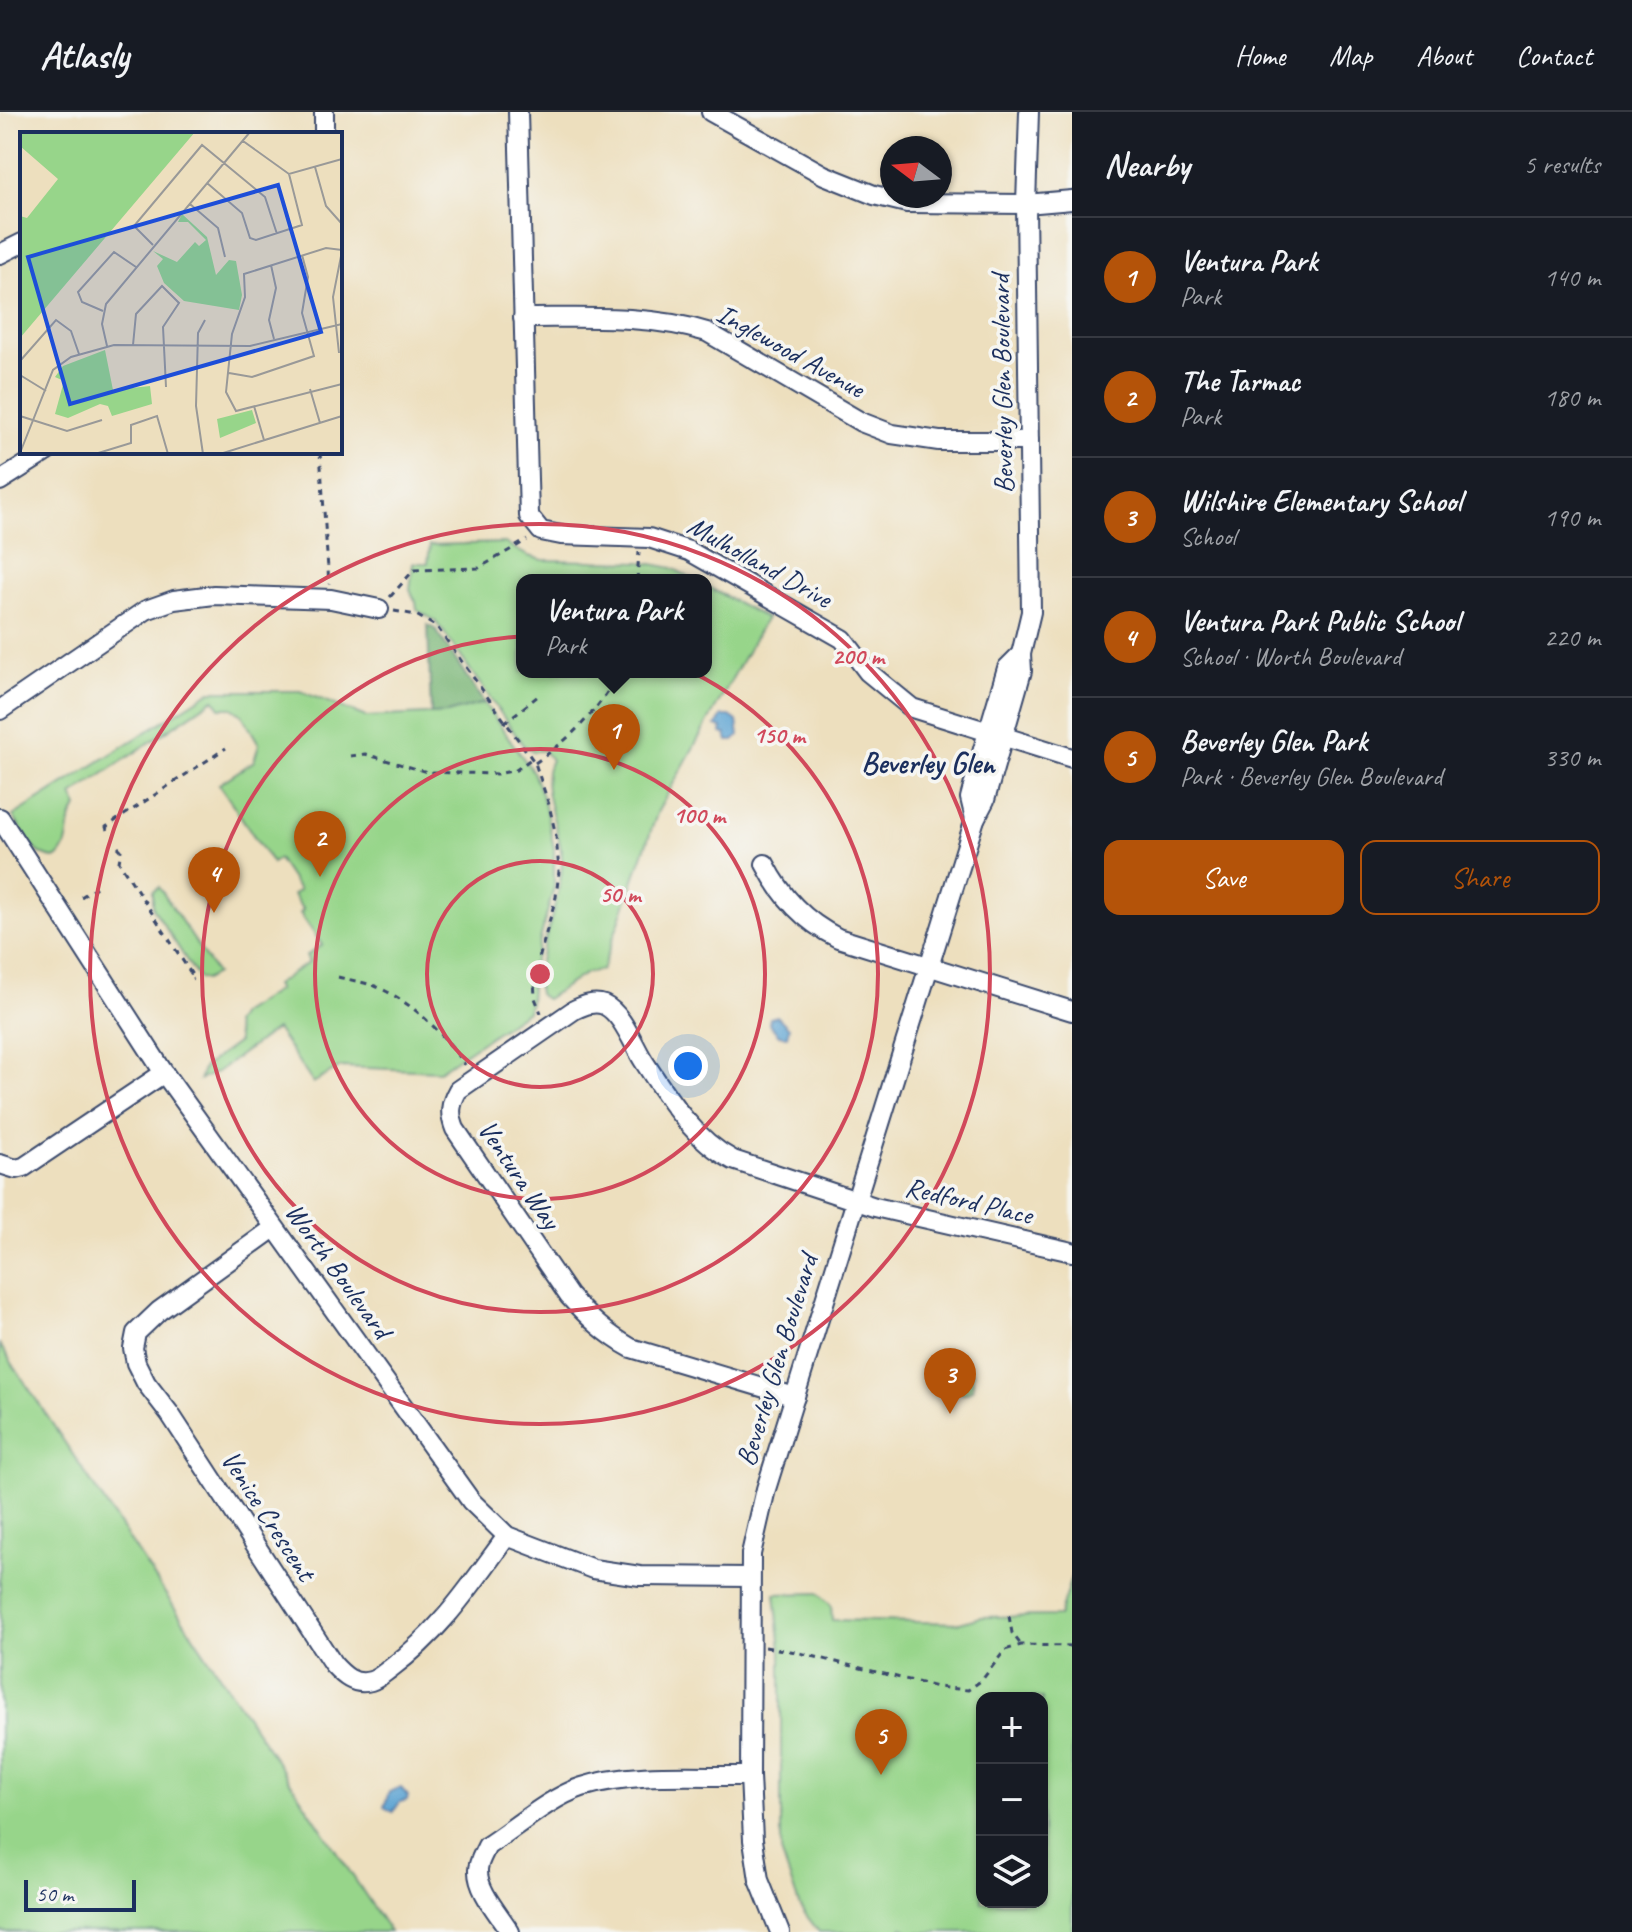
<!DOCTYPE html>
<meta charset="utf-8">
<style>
body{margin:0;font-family:Caveat,sans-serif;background:#20242c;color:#f1f3f6}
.controls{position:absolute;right:24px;bottom:24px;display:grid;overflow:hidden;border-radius:16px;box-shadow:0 2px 6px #0004}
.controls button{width:72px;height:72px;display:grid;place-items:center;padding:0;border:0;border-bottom:2px solid #363941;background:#171b24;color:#f1f3f6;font:40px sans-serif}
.compass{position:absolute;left:880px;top:24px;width:72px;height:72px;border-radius:50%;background:#171b24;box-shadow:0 2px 6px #0004;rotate:286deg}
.scale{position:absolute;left:24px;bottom:20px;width:112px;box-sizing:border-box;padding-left:8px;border:4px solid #1b2f5e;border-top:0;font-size:22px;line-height:28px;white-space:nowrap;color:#1b2f5e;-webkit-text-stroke:6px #f6f6f2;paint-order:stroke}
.you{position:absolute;left:688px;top:954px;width:28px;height:28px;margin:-20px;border:6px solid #fff;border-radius:50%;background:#1a73e8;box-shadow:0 0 0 12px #1a73e833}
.badge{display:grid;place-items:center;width:52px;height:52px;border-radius:50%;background:#b45309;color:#fff;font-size:26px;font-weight:700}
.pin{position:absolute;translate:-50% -66px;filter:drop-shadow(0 2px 4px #0008)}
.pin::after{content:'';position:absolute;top:42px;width:28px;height:24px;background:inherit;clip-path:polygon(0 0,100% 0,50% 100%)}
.popup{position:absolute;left:516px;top:462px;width:196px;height:104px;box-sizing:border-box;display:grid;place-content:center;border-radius:16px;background:#171b24;filter:drop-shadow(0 2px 6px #0005);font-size:26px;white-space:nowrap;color:#9ea1a6}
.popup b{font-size:30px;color:#f1f3f6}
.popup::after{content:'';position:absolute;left:50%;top:100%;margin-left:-16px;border:16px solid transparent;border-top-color:#171b24}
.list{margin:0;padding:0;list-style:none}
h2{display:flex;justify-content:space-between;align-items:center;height:104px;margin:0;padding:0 32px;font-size:34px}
h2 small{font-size:26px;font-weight:400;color:#9ea1a6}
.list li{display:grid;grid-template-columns:52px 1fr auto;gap:24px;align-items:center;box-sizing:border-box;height:120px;padding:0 32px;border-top:2px solid #363941}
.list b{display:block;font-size:30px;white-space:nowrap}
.list p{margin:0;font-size:26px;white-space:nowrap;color:#9ea1a6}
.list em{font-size:26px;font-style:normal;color:#9ea1a6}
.actions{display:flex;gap:16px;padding:24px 32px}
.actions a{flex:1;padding:18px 0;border:2px solid #b45309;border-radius:16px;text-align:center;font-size:28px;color:#b45309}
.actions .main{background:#b45309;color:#fff}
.icon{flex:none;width:44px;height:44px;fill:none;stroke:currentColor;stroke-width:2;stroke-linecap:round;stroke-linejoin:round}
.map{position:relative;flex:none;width:1072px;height:1820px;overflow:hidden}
header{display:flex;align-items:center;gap:48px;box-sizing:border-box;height:112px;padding:0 40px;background:#171b24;border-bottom:2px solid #363941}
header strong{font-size:38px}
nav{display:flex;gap:44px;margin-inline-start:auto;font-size:28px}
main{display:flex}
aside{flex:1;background:#171b24}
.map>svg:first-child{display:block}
.green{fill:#97d58a;stroke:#598274;stroke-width:2;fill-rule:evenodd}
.forest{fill:#79b676;stroke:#4a726a;stroke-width:2}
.water{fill:#5ca3d2;stroke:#3c6998;stroke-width:2}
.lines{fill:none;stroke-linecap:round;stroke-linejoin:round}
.minor-casing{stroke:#3a496c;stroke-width:22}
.path{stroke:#3a496c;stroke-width:3;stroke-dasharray:6 6;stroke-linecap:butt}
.minor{stroke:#fff;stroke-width:18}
.ring{fill:none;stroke:#d1495b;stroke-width:4}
.labels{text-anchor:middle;stroke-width:7;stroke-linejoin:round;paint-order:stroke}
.street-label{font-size:28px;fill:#1b2f5e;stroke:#f6f6f2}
.neighbourhood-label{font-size:30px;font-weight:bold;fill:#1b2f5e;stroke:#f6f6f2}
.inset-road{fill:none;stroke:#999998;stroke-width:2}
.view{fill:#1d4ed8;fill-opacity:0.15;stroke:#1d4ed8;stroke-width:4}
.inset-edge{fill:none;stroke:#1b2f5e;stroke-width:4}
.centre{fill:#d1495b;stroke:#f6f6f2;stroke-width:4}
.ring-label{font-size:24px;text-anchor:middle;font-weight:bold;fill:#d1495b;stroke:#f6f6f2;stroke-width:7;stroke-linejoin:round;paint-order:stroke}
</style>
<header>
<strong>Atlasly</strong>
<nav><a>Home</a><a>Map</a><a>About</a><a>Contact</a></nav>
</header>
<main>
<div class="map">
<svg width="1072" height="1820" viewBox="0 0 1072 1820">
<rect width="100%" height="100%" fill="#f6f6f2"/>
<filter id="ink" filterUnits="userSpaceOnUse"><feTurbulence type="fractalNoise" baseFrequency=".0125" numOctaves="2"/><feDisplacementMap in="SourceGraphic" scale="16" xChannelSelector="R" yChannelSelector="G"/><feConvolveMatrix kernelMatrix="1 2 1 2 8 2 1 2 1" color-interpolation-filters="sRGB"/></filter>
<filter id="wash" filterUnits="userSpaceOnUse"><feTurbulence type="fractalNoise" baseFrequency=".006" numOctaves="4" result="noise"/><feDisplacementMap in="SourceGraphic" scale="32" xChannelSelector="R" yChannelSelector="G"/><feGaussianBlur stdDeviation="1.8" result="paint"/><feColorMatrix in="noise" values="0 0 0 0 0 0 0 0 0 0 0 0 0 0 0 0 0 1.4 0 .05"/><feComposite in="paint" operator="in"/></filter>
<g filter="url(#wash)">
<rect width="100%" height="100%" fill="#eddfbe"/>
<g class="green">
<path d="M505,431L528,444L543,448L641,450L672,456L695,468H522V560H706V474L766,506L658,699L602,858L586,861L546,887L538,882C532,848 562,791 562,749C562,718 536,675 551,648L544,639H533L523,633L443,519L434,508L417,498L416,490L410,478L413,451H428L430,433Z"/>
<path d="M211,579H300L366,605L447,601L484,591L533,660L544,690L554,736V775L532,858L530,890L527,899L439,959L341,955L313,971L276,917L217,960L199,968L204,955L238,930L234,912L240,902L278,878L275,873L309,850L306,844L322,833L300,801L303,798L293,783L299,778L278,747L272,751L219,672L254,649L259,632L242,603L232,596H220L214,587L72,683L78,695C63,710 74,731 57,746C34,747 24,721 13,704Z"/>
<path d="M159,775L215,860L216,862L205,868L198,866L153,796V779Z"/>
<path d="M0,1233L390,1820H0Z"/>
<path d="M957,1256H969L973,1261V1276L967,1281H961C956,1275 955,1266 955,1258Z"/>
<path d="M1072,1463V1820H910L902,1815L899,1820H819L800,1795L781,1740V1538L775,1482L818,1481L831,1493L832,1508L960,1511L980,1505L1059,1504ZM982,1586H1042V1790H982Z"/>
</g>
<path class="forest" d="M428,513L436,518L484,591L447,601L431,602Z"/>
<g class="water">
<path d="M722,604H730L737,609L739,624L734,629H728L726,622L721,621L722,616L716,614Z"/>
<path d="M777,904L789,916L787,924L779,923L769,912L770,906Z"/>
<path d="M401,1676L408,1684L407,1688L400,1690L393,1700L384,1695L389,1680Z"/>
</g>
</g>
<g filter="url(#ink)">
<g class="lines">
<defs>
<g id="minor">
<path d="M324,0V22"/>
<path d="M518,0L529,404L541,419L561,423L649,426L689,439L843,527L868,560L912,596L1072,646"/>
<path d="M711,0L824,63L874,83L907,91L1026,92L1072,88"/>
<path d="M0,142L22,131"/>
<path d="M523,206C585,206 647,202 707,220L861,310L892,322L939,329H1029"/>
<path d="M0,369L46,340"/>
<path d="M0,598L146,498L174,488L214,483L331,487L379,497"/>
<path d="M0,706L164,961L471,1389L507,1424L593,1457L640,1464L750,1465"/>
<path d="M975,707L970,686L983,637L1007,556L1021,542"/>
<path d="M765,752C782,785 804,809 838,826L1072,899"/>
<path d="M0,1052L16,1057L24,1055L164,961"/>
<path d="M274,1116L159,1199L136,1221L133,1236L136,1251L146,1271L170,1302L333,1552C343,1563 354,1574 371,1569C378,1567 385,1560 391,1556C442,1518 470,1474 507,1424"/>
<path d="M795,1285L631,1236C606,1222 588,1205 569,1184L455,1017C449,1002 450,992 458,978L574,898C583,894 593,889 604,893C622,901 633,932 643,948C667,985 693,1027 733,1048L875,1095L1072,1140"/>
<path d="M510,1820C500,1803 477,1779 478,1758C478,1750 484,1741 487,1734C516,1715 551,1685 582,1675C632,1659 698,1665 750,1664"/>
<path d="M780,1820L759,1768L753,1728L750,1664L751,1442L766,1377L975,707L985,688L1022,559L1021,542L1031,500L1026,92L1029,0"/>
</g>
</defs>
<use href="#minor" class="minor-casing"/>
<g class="path">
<path d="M320,340L329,472"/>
<path d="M637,468L639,440"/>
<path d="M390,485L414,458L479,456L527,428"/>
<path d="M394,499L416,503L437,515L535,651L549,693L556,724L559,759L556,785L534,865L535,886L541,901"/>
<path d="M504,611L538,584"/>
<path d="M350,644L365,642L427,660L497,662L516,658L531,647"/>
<path d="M535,651C571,626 598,600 619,560"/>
<path d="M107,718L106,715L226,636"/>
<path d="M118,735L121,738L119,750L194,866L192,867"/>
<path d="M81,785L101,772"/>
<path d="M338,865C350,868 363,870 375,874C411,889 444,921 465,953"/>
<path d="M1009,1504L1012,1521L1021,1533"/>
<path d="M765,1535L796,1540L937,1575L968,1578L982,1568L1005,1538L1021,1533L1072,1534"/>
</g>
<use href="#minor" class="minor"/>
</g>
</g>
<g class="ring">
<circle cx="540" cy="862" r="113"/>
<circle cx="540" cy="862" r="225"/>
<circle cx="540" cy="862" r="338"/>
<circle cx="540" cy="862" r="450"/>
</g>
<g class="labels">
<g class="street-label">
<text transform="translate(791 238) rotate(29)" y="10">Inglewood Avenue</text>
<text transform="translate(1001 272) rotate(-91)" y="10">Beverley Glen Boulevard</text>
<text transform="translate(760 449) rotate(29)" y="10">Mulholland Drive</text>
<text transform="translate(520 1062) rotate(56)" y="10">Ventura Way</text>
<text transform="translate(969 1088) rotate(13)" y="10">Redford Place</text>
<text transform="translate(339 1158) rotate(54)" y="10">Worth Boulevard</text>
<text transform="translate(776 1248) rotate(-73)" y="10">Beverley Glen Boulevard</text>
<text transform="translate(269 1403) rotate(57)" y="10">Venice Crescent</text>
</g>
<g class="neighbourhood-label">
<text x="928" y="661">Beverley Glen</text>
</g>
</g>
<g transform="translate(20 20)">
<rect width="322" height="322" fill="#eddfbe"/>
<path d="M0,0H175L0,206V84L7,86L38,47L0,14ZM162,82L187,105L196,143L209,128L216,129L222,163L219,178L164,169L144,151L137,134L143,127L133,119L157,130L175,110L179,114L186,108L168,90H158ZM85,218L93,258L130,254L132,272L92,284L88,274L80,272L48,286L35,282L44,249L35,245L43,234ZM232,278L236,291L200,306L197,287Z" fill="#97d58a"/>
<path class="inset-road" d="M223,9L269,42L322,27M295,35L306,74L322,92M187,51L222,81L230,106L236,108L282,93L269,42M170,72L198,96L205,125M133,113L114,94L182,13L245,65L257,102M322,118L306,116L224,142L225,165L212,202L206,260L216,279L322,252M251,133L256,156L249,188L254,207M83,179L62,170L58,160L94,120L116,135M113,213L116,182L142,154L159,171L143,195L146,255M87,214L82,192L86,172L230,0M319,221L313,165L322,119M0,229L36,188L51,199L59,222M209,241L232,245L294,224L282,181L288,145L282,123M0,243L26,259M290,257L300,291M234,274L244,308M0,284L47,299L82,288M0,321L33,238L51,225L94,213L230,214L322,192M75,322L111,311V293L137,284L148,322M183,322L176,274L178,201L185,188M200,322L322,284"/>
<path class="view" d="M258,53L301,200L50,272L8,125Z"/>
<rect width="322" height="322" class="inset-edge"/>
</g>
<circle cx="540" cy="862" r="12" class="centre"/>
<g class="ring-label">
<text x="858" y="552">200 m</text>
<text x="779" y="631">150 m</text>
<text x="699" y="711">100 m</text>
<text x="620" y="790">50 m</text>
</g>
</svg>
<div class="controls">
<button>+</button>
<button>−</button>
<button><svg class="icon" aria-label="layers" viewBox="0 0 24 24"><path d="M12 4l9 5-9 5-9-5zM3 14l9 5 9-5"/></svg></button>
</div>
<svg class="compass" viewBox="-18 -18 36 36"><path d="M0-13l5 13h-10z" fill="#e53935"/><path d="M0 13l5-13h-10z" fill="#9ea1a6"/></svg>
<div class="scale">50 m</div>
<div class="you"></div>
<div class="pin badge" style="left:614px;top:658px">1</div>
<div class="popup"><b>Ventura Park</b>Park</div>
<div class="pin badge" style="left:320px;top:765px">2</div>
<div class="pin badge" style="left:950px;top:1302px">3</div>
<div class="pin badge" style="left:214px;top:801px">4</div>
<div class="pin badge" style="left:881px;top:1663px">5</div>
</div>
<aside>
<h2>Nearby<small>5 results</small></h2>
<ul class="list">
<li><span class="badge">1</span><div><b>Ventura Park</b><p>Park</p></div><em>140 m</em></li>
<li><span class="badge">2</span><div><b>The Tarmac</b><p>Park</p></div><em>180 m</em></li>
<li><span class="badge">3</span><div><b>Wilshire Elementary School</b><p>School</p></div><em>190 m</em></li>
<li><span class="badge">4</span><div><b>Ventura Park Public School</b><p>School · Worth Boulevard</p></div><em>220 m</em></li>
<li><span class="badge">5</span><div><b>Beverley Glen Park</b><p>Park · Beverley Glen Boulevard</p></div><em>330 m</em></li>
</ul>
<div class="actions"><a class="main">Save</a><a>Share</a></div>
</aside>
</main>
